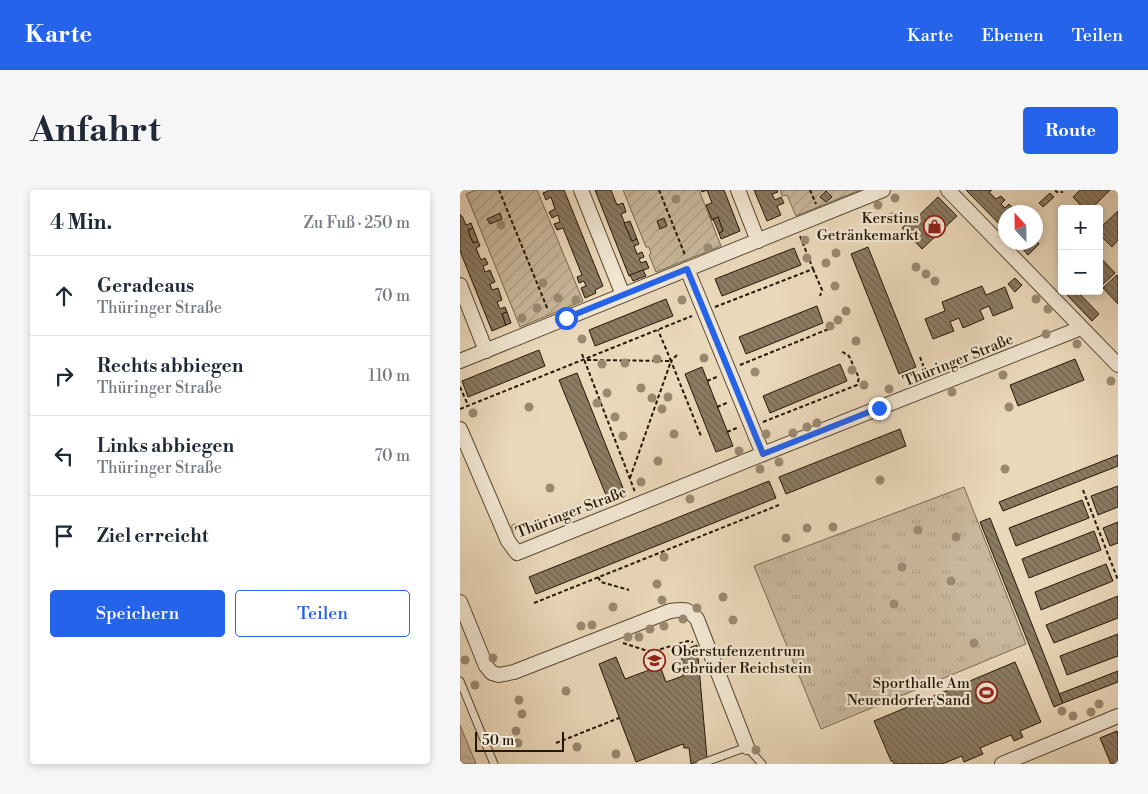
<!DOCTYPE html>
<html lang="de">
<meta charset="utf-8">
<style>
body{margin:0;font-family:"Libre Bodoni",serif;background:#f6f6f7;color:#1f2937}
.controls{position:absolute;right:15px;top:15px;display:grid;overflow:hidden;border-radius:5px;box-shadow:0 2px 8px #0003}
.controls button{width:45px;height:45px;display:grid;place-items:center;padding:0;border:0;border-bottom:1px solid #e0e1e3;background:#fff;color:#1f2937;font:25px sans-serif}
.compass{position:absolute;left:538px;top:15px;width:45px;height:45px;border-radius:50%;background:#fff;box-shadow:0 2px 8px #0003;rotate:338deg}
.scale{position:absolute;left:15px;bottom:12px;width:89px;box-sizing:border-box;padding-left:5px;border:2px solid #271705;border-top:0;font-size:14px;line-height:18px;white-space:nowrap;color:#271705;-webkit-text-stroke:4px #f1e6d2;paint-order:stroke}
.stop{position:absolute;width:15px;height:15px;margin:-11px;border:4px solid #2563eb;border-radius:50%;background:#fff}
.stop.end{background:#2563eb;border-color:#fff;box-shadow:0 1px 5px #0008}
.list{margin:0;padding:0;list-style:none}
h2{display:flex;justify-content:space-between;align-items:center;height:65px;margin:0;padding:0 20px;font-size:21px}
h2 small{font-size:16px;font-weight:400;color:#747a83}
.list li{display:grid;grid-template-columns:32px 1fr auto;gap:15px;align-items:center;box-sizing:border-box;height:80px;padding:0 20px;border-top:1px solid #e0e1e3}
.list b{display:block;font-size:19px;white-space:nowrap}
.list p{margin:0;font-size:16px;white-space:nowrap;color:#747a83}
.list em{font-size:16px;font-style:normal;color:#747a83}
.actions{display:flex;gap:10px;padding:15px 20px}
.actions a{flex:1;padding:11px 0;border:1px solid #2563eb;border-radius:5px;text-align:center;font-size:18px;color:#2563eb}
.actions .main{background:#2563eb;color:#fff}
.icon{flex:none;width:28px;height:28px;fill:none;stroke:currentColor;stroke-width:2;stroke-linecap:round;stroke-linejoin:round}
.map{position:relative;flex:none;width:658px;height:574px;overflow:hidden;border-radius:5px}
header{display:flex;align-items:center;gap:30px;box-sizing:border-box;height:70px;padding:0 25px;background:#2563eb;color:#fff}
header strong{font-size:24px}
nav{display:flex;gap:28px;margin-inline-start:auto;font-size:18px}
.intro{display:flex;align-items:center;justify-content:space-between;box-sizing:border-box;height:120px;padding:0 30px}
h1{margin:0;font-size:35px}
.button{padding:12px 22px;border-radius:5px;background:#2563eb;color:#fff;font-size:18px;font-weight:700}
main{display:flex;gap:30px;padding:0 30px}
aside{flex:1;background:#fff;border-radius:5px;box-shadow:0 2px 8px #0003}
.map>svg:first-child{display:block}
.grass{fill:url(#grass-tufts);stroke:#786750}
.forest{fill:url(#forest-crowns);stroke:#786750}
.garden{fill:url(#garden-furrows);stroke:#786750}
.building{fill:url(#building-back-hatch);stroke:#271705}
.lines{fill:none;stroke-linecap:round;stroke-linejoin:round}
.lane-casing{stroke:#584732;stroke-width:9}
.street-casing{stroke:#584732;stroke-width:16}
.path{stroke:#271705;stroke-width:2;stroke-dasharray:4 2.5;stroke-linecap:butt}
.lane{stroke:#f1e6d2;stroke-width:7}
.street{stroke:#f1e6d2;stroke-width:14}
.tree{fill:#9a886f}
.route{stroke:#2563eb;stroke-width:6}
.labels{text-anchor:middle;stroke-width:4.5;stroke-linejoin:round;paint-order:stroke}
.poi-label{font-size:15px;fill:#271705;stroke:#f1e6d2;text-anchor:end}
.street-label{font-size:15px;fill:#271705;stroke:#f1e6d2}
</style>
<header>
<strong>Karte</strong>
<nav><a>Karte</a><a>Ebenen</a><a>Teilen</a></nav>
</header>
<div class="intro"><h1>Anfahrt</h1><a class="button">Route</a></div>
<main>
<aside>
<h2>4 Min.<small>Zu Fuß · 250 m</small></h2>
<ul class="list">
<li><svg class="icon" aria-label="ahead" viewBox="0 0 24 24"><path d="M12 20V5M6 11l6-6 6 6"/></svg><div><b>Geradeaus</b><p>Thüringer Straße</p></div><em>70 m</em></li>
<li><svg class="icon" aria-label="right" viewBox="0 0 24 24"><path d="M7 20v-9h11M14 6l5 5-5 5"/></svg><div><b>Rechts abbiegen</b><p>Thüringer Straße</p></div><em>110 m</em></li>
<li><svg class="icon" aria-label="left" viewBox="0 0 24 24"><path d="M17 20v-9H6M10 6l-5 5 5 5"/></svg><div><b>Links abbiegen</b><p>Thüringer Straße</p></div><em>70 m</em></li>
<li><svg class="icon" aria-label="arrive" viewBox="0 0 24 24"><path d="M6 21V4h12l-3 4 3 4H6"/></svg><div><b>Ziel erreicht</b></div></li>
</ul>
<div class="actions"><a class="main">Speichern</a><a>Teilen</a></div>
</aside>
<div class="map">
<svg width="658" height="574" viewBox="0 0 658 574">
<defs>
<pattern id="grass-tufts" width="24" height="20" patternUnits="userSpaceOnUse" patternTransform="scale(1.25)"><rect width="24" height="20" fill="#c9b79b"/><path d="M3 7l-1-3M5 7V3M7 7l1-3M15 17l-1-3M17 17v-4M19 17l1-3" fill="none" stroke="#ad9d84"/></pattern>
<pattern id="forest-crowns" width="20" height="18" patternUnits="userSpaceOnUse" patternTransform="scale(1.25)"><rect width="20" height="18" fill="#c9b79b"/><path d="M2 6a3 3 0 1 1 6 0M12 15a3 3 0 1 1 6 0" fill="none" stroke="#ad9d84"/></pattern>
<pattern id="garden-furrows" width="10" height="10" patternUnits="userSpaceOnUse" patternTransform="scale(1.25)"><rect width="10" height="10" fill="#c9b79b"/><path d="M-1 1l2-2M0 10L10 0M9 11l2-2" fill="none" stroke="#ad9d84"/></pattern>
<pattern id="building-back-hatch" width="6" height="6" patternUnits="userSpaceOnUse" patternTransform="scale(1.25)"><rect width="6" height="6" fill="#8c7b63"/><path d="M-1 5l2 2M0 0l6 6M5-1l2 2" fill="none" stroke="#726450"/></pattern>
</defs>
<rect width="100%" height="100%" fill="#ead8ba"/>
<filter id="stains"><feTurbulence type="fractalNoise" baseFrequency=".004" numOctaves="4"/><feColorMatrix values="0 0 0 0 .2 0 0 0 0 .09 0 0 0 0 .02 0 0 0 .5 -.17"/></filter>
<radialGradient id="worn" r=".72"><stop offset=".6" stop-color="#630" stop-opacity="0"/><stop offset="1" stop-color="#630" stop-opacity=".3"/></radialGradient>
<path class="grass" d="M504,297L566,454L361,539L294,376Z"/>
<path class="forest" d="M0,535L16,574H0Z"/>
<g class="garden">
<path d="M16,0H77L123,111L60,137L6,4Z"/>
<path d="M163,0H239L261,56L196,82L189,65L191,64L189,57H186Z"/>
<path d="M320,0H400L336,26L327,5L322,6Z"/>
</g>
<g class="building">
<path d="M88,0H104L143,96L135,100L136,103L125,108L121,98L126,96L124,91L119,93L117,87L122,85L103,38L97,40L94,34L100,32L98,25L92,28L89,22L95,19L91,7L86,10L83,3L88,1Z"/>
<path d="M135,0H151L157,15L163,13L166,22L161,24L172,51L177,49L179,54L174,56L177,64L182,62L184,67L179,69L181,73L186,71L189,78L169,86Z"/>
<path d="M241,0H264L280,41L261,49L259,43L263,41L258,27L252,30L246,15L252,13L247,0L242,2Z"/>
<path d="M294,0H317L318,2L312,4L315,10L321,7L324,13L317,16L321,25L307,31Z"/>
<path d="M506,0H532L529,2L536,9L541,6L545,10L541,14L545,18L549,14L557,22H546V41Z"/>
<path d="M620,0H650L631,19H624L613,7Z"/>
<path d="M366,1L372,7L366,12L360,7Z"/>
<path d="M590,3L594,7L583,17L579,13Z"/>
<path d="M478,7L497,26L462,59L442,38L448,32L450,34Z"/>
<path d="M658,21V50L652,57L639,44V39Z"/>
<path d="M40,23L42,29L30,34L27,29Z"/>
<path d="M0,24L1,26H2L6,35L11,33L13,38L8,40L13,53L18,51L20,56L16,58L21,70L25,68L28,74L23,76L25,82L30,80L35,92L30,94L32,100L38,98L42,110L37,112L40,119L45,117L47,122L42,124L46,135L32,141L0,61Z"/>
<path d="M258,27L263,41L259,43L253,29Z"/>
<path d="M204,28L207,36L200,39L197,31Z"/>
<path d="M170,31L177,49L172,51L164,33Z"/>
<path d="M13,38L18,51L13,53L8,40Z"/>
<path d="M576,50L579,54L568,65L557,52H576Z"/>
<path d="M408,57L456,177L439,184L391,64Z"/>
<path d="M334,58L341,75L262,106L255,89Z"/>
<path d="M639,66L655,83L641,96L639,95Z"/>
<path d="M183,80L186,86L173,91L170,85Z"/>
<path d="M657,85L658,86V114L643,98Z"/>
<path d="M555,88L562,95L555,102L548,94Z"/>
<path d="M522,96L526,105L545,97L553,118L533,126L529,116L520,120L524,129L503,138L499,128L490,132L494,141L473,149L465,129L485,121L482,112Z"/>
<path d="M603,101H617L639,124L632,131Z"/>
<path d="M206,109L213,126L135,156L129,140Z"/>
<path d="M357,116L363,133L286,164L279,147Z"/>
<path d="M47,122L51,133L46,135L42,124Z"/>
<path d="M79,160L85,176L8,207L2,191Z"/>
<path d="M615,169L624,190L558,216L550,195Z"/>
<path d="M380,174L387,191L310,223L303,206Z"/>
<path d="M242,177L273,256L256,262L225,184Z"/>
<path d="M117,183L165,303L148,310L99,190Z"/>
<path d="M440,239L446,256L326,304L319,287Z"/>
<path d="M658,265V276L543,321L539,312Z"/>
<path d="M309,291L316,308L76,404L69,387Z"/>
<path d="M658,296V317L638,325L631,306Z"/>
<path d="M622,310L629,328L556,356L549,338Z"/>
<path d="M530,328L603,513L594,517L520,332Z"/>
<path d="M658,332V353L650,356L643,338Z"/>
<path d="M634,341L641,360L569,388L562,369Z"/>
<path d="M646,374L653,391L581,420L575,402Z"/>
<path d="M658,406V428L594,453L586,435Z"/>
<path d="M658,444V466L607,485L600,466Z"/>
<path d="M237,455L247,568L231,574L229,558H224L223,554L176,572L139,474L156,467L165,489L200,476L206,492L223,486L221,461Z"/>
<path d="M555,472L581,532L560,541L563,547L554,551L551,545L520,558L523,564L504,572L502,566L482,574H434L433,571H431L414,531Z"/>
<path d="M658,481V492L603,513L599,504Z"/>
<path d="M657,541L658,544V574H651L640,548Z"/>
</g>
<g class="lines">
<defs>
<g id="lane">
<path d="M0,491L34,574"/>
<path d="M240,574L287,557L302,574"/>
</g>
<g id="street">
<path d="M121,0L163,105"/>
<path d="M278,0L298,51"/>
<path d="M488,0L658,175"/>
<path d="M0,95L26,161"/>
<path d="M0,171L423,0"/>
<path d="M0,239L48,351L57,363L303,264L227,79"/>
<path d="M303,264L621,138"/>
<path d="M0,412L26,476L32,483L39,485L54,482L210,421C224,419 227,418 237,429L287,557"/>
<path d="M542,574L658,526"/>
</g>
</defs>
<use href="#lane" class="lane-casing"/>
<use href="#street" class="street-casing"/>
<g class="path">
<path d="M39,0L88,120"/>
<path d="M199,0L225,65"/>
<path d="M350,0L356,14"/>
<path d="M595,0L597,2H603"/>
<path d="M353,79L362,100L360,106"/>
<path d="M255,117L353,79L340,46"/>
<path d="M122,164L175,302"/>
<path d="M217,165L211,171L241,246"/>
<path d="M460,167L467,186"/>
<path d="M127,170L211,171"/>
<path d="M280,175L376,136"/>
<path d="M247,191L259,186"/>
<path d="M0,197L8,215"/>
<path d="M257,217L269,212"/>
<path d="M0,219L232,126"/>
<path d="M303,232L397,195L399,188L389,166L381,161"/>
<path d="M267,242L279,237"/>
<path d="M170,288L211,171L198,140"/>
<path d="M623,300L658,390"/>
<path d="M138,387L141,392L169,400"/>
<path d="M74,413L319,315"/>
<path d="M163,453L191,462L228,451L233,452"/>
<path d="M96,553L159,528"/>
</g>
<use href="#lane" class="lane"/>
<use href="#street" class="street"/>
</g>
<g class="tree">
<circle cx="435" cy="8" r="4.5"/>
<circle cx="216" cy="9" r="4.5"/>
<circle cx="418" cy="15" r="4.5"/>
<circle cx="432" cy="27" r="4.5"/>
<circle cx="41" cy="35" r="4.5"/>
<circle cx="345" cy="50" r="4.5"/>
<circle cx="248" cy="58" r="4.5"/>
<circle cx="376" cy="63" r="4.5"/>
<circle cx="347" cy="68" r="4.5"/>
<circle cx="366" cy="73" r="4.5"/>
<circle cx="456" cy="77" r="4.5"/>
<circle cx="466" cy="84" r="4.5"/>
<circle cx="475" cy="91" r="4.5"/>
<circle cx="83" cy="93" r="4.5"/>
<circle cx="375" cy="96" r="4.5"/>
<circle cx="98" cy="108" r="4.5"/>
<circle cx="576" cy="109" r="4.5"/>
<circle cx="116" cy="110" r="4.5"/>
<circle cx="222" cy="110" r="4.5"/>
<circle cx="77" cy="118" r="4.5"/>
<circle cx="588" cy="119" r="4.5"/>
<circle cx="386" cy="121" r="4.5"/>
<circle cx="62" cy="128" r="4.5"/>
<circle cx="378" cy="130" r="4.5"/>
<circle cx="370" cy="136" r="4.5"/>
<circle cx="586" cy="144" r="4.5"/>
<circle cx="122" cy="149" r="4.5"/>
<circle cx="396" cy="151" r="4.5"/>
<circle cx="617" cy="154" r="4.5"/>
<circle cx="244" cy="168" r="4.5"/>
<circle cx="197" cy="169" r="4.5"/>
<circle cx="165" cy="173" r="4.5"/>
<circle cx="142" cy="174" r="4.5"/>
<circle cx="392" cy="180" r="4.5"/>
<circle cx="295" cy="182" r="4.5"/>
<circle cx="543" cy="185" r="4.5"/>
<circle cx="458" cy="187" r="4.5"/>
<circle cx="651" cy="191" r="4.5"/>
<circle cx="404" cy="195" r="4.5"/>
<circle cx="181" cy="198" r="4.5"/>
<circle cx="429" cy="199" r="4.5"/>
<circle cx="492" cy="202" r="4.5"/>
<circle cx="147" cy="203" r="4.5"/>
<circle cx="208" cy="207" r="4.5"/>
<circle cx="192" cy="208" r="4.5"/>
<circle cx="137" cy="213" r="4.5"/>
<circle cx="69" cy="217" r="4.5"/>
<circle cx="549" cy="217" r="4.5"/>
<circle cx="202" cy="219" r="4.5"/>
<circle cx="13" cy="223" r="4.5"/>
<circle cx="155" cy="227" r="4.5"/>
<circle cx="357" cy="233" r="4.5"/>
<circle cx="347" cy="237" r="4.5"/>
<circle cx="333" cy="243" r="4.5"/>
<circle cx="214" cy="244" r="4.5"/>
<circle cx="306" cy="244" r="4.5"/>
<circle cx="163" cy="246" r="4.5"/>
<circle cx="279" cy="261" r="4.5"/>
<circle cx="198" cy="271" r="4.5"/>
<circle cx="319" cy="272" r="4.5"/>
<circle cx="300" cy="279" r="4.5"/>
<circle cx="545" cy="279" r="4.5"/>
<circle cx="420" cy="290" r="4.5"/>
<circle cx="181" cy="292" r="4.5"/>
<circle cx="90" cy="298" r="4.5"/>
<circle cx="230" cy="309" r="4.5"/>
<circle cx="373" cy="337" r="4.5"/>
<circle cx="55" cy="338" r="4.5"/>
<circle cx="347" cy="338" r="4.5"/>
<circle cx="458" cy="340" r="4.5"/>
<circle cx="496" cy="347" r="4.5"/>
<circle cx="326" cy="348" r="4.5"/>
<circle cx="204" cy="367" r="4.5"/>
<circle cx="442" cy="377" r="4.5"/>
<circle cx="491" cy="391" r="4.5"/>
<circle cx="197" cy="394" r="4.5"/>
<circle cx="263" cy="407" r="4.5"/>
<circle cx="202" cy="410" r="4.5"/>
<circle cx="434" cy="414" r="4.5"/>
<circle cx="153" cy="417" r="4.5"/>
<circle cx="237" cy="418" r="4.5"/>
<circle cx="223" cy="429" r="4.5"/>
<circle cx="273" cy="430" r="4.5"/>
<circle cx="132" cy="435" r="4.5"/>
<circle cx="121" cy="436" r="4.5"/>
<circle cx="204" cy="436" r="4.5"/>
<circle cx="190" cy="439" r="4.5"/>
<circle cx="168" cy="447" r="4.5"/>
<circle cx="179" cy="447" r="4.5"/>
<circle cx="514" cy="453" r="4.5"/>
<circle cx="33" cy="468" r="4.5"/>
<circle cx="5" cy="470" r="4.5"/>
<circle cx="15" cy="495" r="4.5"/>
<circle cx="106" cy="501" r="4.5"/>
<circle cx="59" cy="510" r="4.5"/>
<circle cx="639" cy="514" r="4.5"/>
<circle cx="602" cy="521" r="4.5"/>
<circle cx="631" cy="522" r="4.5"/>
<circle cx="62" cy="524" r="4.5"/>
<circle cx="613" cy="526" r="4.5"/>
<circle cx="56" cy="541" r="4.5"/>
<circle cx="58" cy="553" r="4.5"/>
<circle cx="117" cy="557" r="4.5"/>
<circle cx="296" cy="560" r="4.5"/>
<circle cx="156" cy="564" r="4.5"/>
</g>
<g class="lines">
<path class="route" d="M106,128L227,79L303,264L419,218"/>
</g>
<defs>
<symbol id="shop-ring" viewBox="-11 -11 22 22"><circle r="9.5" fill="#f1e6d2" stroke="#8f2418" stroke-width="1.5"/><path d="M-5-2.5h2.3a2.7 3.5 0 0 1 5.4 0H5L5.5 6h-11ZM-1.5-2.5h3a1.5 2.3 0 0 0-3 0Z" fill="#8f2418"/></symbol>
<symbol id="school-ring" viewBox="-11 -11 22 22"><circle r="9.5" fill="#f1e6d2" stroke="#8f2418" stroke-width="1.5"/><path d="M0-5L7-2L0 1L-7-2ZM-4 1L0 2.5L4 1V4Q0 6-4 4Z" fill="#8f2418"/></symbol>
<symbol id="stadium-ring" viewBox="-11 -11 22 22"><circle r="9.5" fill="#f1e6d2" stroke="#8f2418" stroke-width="1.5"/><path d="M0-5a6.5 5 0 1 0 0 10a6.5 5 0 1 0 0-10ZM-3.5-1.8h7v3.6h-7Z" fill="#8f2418"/></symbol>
</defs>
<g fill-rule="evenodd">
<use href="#shop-ring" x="462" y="24" width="25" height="25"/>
<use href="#school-ring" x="182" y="458" width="25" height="25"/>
<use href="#stadium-ring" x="514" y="490" width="25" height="25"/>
</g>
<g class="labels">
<g class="poi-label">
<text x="459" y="33">Kerstins<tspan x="459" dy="17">Getränkemarkt</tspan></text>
<text x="211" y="466" text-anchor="start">Oberstufenzentrum<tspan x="211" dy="17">Gebrüder Reichstein</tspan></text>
<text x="510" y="498">Sporthalle Am<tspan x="510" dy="17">Neuendorfer Sand</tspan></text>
</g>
<g class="street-label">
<text transform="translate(498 170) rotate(-22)" y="5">Thüringer Straße</text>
<text transform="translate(111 322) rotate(-21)" y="5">Thüringer Straße</text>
</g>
</g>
<rect width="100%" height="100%" filter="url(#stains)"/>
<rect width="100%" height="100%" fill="url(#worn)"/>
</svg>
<div class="controls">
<button>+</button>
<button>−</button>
</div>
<svg class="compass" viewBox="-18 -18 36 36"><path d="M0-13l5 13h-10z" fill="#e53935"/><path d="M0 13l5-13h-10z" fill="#747a83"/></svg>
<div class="scale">50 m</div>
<div class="stop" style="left:106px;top:128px"></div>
<div class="stop end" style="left:419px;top:218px"></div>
</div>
</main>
